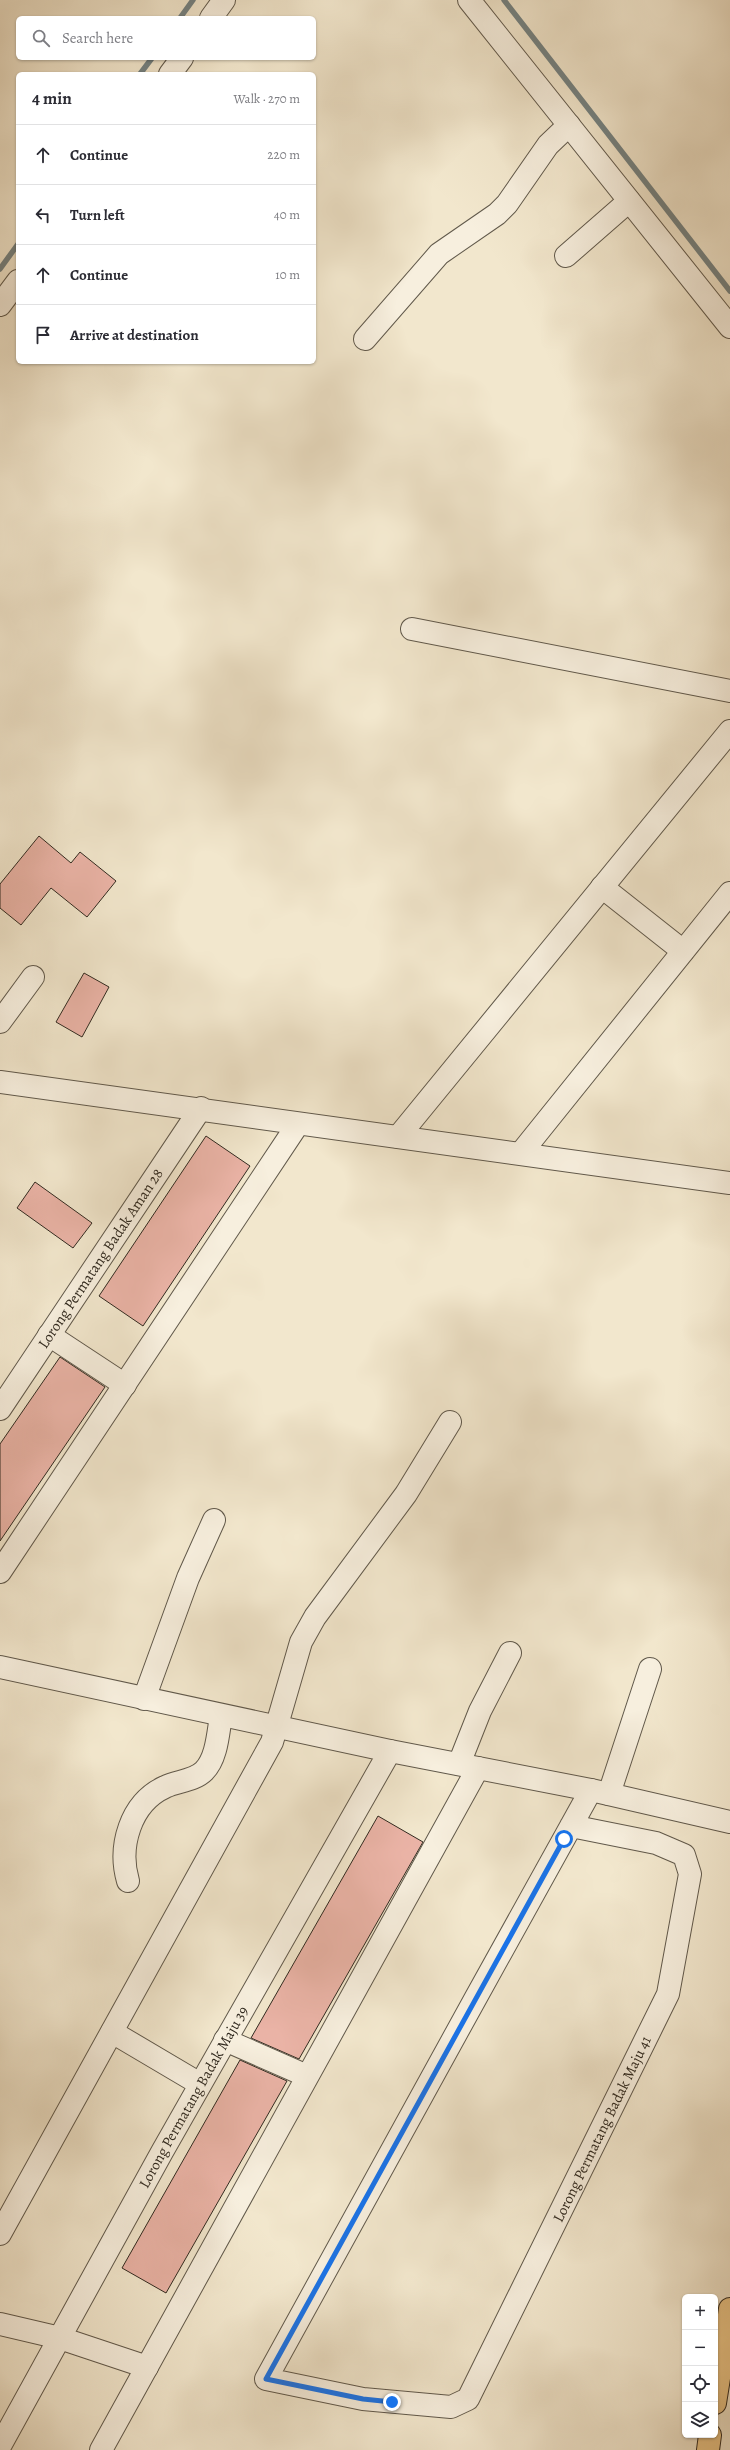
<!DOCTYPE html>
<meta charset="utf-8">
<style>
body{margin:0;font-family:Alegreya,serif;background:#f7f7f7;color:#2b2b33}
.controls{position:absolute;right:12px;bottom:12px;display:grid;overflow:hidden;border-radius:6px;box-shadow:0 1px 3px #0004}
.controls button{width:36px;height:36px;display:grid;place-items:center;padding:0;border:0;border-bottom:1px solid #e1e1e2;background:#fff;color:#2b2b33;font:20px sans-serif}
.stop{position:absolute;width:12px;height:12px;margin:-9px;border:3px solid #1a73e8;border-radius:50%;background:#fff}
.stop.end{background:#1a73e8;border-color:#fff;box-shadow:0 1px 4px #0008}
.list{margin:0;padding:0;list-style:none}
h2{display:flex;justify-content:space-between;align-items:center;height:52px;margin:0;padding:0 16px;font-size:17px}
h2 small{font-size:13px;font-weight:400;color:#7c7c81}
.list li{display:grid;grid-template-columns:26px 1fr auto;gap:12px;align-items:center;box-sizing:border-box;height:60px;padding:0 16px;border-top:1px solid #e1e1e2}
.list b{display:block;font-size:15px;white-space:nowrap}
.list em{font-size:13px;font-style:normal;color:#7c7c81}
.icon{flex:none;width:22px;height:22px;fill:none;stroke:currentColor;stroke-width:2;stroke-linecap:round;stroke-linejoin:round}
.map{position:relative;flex:none;width:730px;height:2450px;overflow:hidden}
.search{position:absolute;background:#fff;box-shadow:0 1px 3px #0004;left:16px;top:16px;width:300px;height:44px;display:flex;align-items:center;gap:10px;box-sizing:border-box;padding:0 14px;border-radius:6px;color:#7c7c81;font-size:15px}
.panel{position:absolute;background:#fff;box-shadow:0 1px 3px #0004;left:16px;top:72px;width:300px;height:292px;border-radius:6px}
.map>svg:first-child{display:block}
.lines{fill:none;stroke-linecap:round;stroke-linejoin:round}
.stream{stroke:#748282;stroke-width:5.5}
.building{fill:#eab3a6;stroke:#312a20}
.minor-casing{stroke:#61594b;stroke-width:24}
.highway-casing{stroke:#312a20;stroke-width:24}
.minor{stroke:#f7efde;stroke-width:22}
.highway{stroke:#e9c486;stroke-width:22}
.route{stroke:#1a73e8;stroke-width:5}
.labels{text-anchor:middle;stroke-width:3;stroke-linejoin:round;paint-order:stroke}
.street-label{font-size:15px;fill:#312a20;stroke:#f7efde}
</style>
<div class="map">
<svg width="730" height="2450" viewBox="0 0 730 2450">
<rect width="100%" height="100%" fill="#f2e7cd"/>
<filter id="stains"><feTurbulence type="fractalNoise" baseFrequency=".005" numOctaves="4"/><feColorMatrix values="0 0 0 0 .2 0 0 0 0 .09 0 0 0 0 .02 0 0 0 .5 -.17"/></filter>
<radialGradient id="worn" r=".72"><stop offset=".6" stop-color="#630" stop-opacity="0"/><stop offset="1" stop-color="#630" stop-opacity=".3"/></radialGradient>
<g class="lines">
<g class="stream">
<path d="M504,0L730,291"/>
<path d="M180,18L193,0"/>
<path d="M140,74L152,58"/>
<path d="M0,269L18,244"/>
</g>
</g>
<g class="building">
<path d="M39,836L71,863L80,852L116,881L87,917L51,888L21,925L0,908V884Z"/>
<path d="M84,973L109,987L82,1037L56,1022Z"/>
<path d="M206,1136L250,1166L143,1326L99,1296Z"/>
<path d="M35,1182L92,1223L73,1248L17,1208Z"/>
<path d="M60,1357L105,1387L0,1541V1444Z"/>
<path d="M378,1816L423,1842L299,2059L251,2038Z"/>
<path d="M240,2060L287,2081L166,2293L122,2268Z"/>
</g>
<g class="lines">
<defs>
<g id="minor">
<path d="M469,0L730,327"/>
<path d="M211,18L224,0"/>
<path d="M170,74L182,58"/>
<path d="M566,256L629,201"/>
<path d="M0,305L18,281"/>
<path d="M365,339L439,254L497,214L507,204L548,145L569,125"/>
<path d="M412,629L730,691"/>
<path d="M602,887L683,951"/>
<path d="M0,1022L33,977"/>
<path d="M0,1082L730,1183"/>
<path d="M398,1137L730,731"/>
<path d="M521,1153L730,893"/>
<path d="M49,1335L125,1385"/>
<path id="s1" d="M0,1409L201,1108"/>
<path d="M0,1572L298,1124"/>
<path d="M0,1667L390,1751L591,1790L730,1822"/>
<path d="M144,1699L188,1578L214,1520"/>
<path d="M459,1764L480,1711L510,1653"/>
<path d="M609,1794L650,1669"/>
<path d="M571,1826L656,1843L684,1855L690,1874L668,1994L468,2399L451,2407L363,2399L266,2379C374,2182 482,1986 591,1790"/>
<path d="M128,1881C118,1847 130,1803 165,1787C177,1781 194,1781 204,1771C217,1758 218,1733 221,1716"/>
<path d="M112,2032L200,2084"/>
<path d="M225,2040L307,2076"/>
<path d="M0,2234L272,1742L301,1642L315,1617L406,1494L450,1422"/>
<path d="M0,2324L60,2338L147,2367"/>
<path id="s2" d="M0,2446L162,2152L390,1751"/>
<path d="M101,2450L478,1768"/>
</g>
<g id="highway">
<path d="M715,2403L730,2309"/>
<path d="M708,2450L710,2435"/>
</g>
</defs>
<use href="#minor" class="minor-casing"/>
<use href="#highway" class="highway-casing"/>
<use href="#minor" class="minor"/>
<use href="#highway" class="highway"/>
</g>
<g class="lines">
<path class="route" d="M392,2402L363,2399L266,2379L564,1839"/>
</g>
<g class="labels">
<g class="street-label">
<text dy="5" stroke="none"><textPath href="#s1" startOffset="181">Lorong Permatang Badak Aman 28</textPath></text>
<text dy="5" stroke="none"><textPath href="#s2" startOffset="399">Lorong Permatang Badak Maju 39</textPath></text>
<text transform="translate(602 2129) rotate(-64)" y="5">Lorong Permatang Badak Maju 41</text>
</g>
</g>
<rect width="100%" height="100%" filter="url(#stains)"/>
<rect width="100%" height="100%" fill="url(#worn)"/>
</svg>
<div class="controls">
<button>+</button>
<button>−</button>
<button><svg class="icon" aria-label="locate" viewBox="0 0 24 24"><circle cx="12" cy="12" r="6"/><path d="M12 2v4M12 18v4M2 12h4M18 12h4"/></svg></button>
<button><svg class="icon" aria-label="layers" viewBox="0 0 24 24"><path d="M12 4l9 5-9 5-9-5zM3 14l9 5 9-5"/></svg></button>
</div>
<div class="stop" style="left:564px;top:1839px"></div>
<div class="stop end" style="left:392px;top:2402px"></div>
<div class="search"><svg class="icon" aria-label="search" viewBox="0 0 24 24"><circle cx="10" cy="10" r="6"/><path d="M15 15l6 6"/></svg>Search here</div>
<section class="panel">
<h2>4 min<small>Walk · 270 m</small></h2>
<ul class="list">
<li><svg class="icon" aria-label="ahead" viewBox="0 0 24 24"><path d="M12 20V5M6 11l6-6 6 6"/></svg><div><b>Continue</b></div><em>220 m</em></li>
<li><svg class="icon" aria-label="left" viewBox="0 0 24 24"><path d="M17 20v-9H6M10 6l-5 5 5 5"/></svg><div><b>Turn left</b></div><em>40 m</em></li>
<li><svg class="icon" aria-label="ahead" viewBox="0 0 24 24"><path d="M12 20V5M6 11l6-6 6 6"/></svg><div><b>Continue</b></div><em>10 m</em></li>
<li><svg class="icon" aria-label="arrive" viewBox="0 0 24 24"><path d="M6 21V4h12l-3 4 3 4H6"/></svg><div><b>Arrive at destination</b></div></li>
</ul>
</section>
</div>
